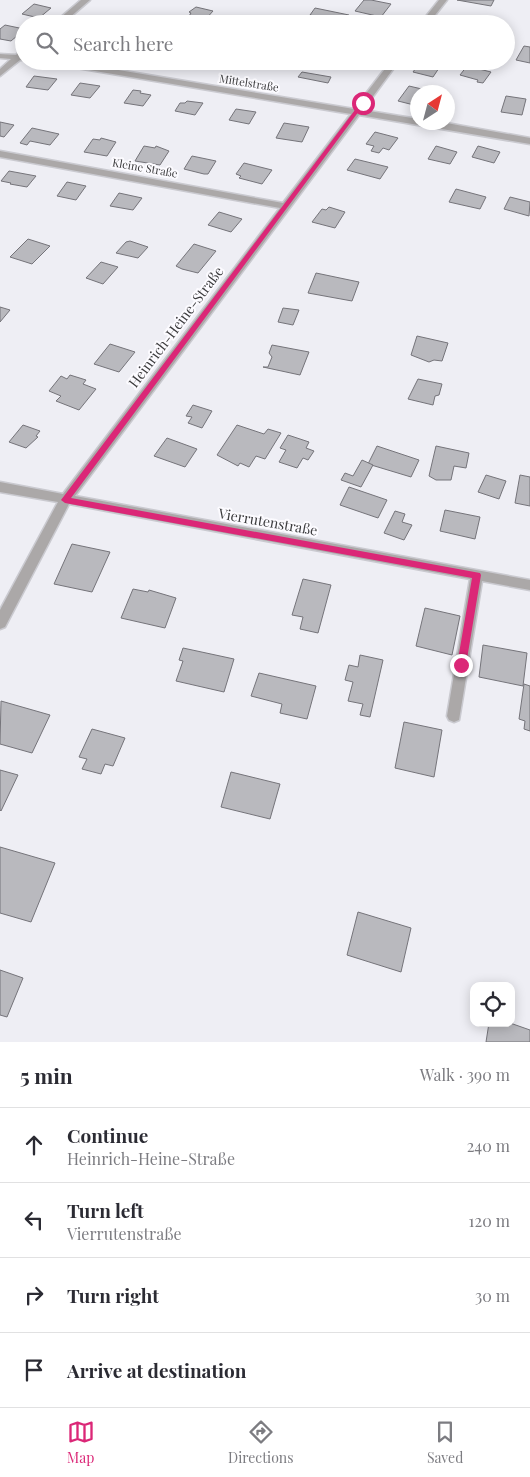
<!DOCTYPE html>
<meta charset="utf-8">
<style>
body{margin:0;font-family:"Playfair Display",serif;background:#f2f2f3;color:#2b2b33}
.controls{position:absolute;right:15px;bottom:15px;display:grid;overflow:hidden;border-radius:10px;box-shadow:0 2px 12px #0003}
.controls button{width:45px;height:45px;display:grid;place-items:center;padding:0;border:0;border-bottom:1px solid #e1e1e2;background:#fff;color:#2b2b33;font:25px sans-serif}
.compass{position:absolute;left:410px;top:85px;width:45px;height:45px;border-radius:50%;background:#fff;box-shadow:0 2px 12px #0003;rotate:36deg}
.stop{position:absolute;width:15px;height:15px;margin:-11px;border:4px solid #db2777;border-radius:50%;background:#fff}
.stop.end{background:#db2777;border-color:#fff;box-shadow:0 1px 5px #0008}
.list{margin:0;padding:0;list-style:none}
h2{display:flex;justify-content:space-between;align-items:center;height:65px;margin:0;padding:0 20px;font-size:21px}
h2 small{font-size:16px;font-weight:400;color:#7c7c81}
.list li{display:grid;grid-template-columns:32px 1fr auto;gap:15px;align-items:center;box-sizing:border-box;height:75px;padding:0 20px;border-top:1px solid #e1e1e2}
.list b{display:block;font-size:19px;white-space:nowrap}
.list p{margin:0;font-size:16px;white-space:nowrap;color:#7c7c81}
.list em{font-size:16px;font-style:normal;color:#7c7c81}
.icon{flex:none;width:28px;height:28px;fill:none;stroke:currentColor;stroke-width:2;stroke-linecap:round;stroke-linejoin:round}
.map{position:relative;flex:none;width:530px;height:1042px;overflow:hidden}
.search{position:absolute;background:#fff;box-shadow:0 2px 12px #0003;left:15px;right:15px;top:15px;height:55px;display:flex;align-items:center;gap:12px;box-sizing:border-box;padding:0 18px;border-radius:28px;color:#7c7c81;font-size:19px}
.sheet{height:365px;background:#fff}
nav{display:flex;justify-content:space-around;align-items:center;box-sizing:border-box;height:70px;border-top:1px solid #e1e1e2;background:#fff;font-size:14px;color:#7c7c81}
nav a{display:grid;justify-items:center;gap:2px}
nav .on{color:#db2777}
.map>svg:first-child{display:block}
.building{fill:#b9b9be;stroke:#75747a}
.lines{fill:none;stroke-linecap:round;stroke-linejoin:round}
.minor-casing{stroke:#cacad0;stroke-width:3}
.minor{fill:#aba8a8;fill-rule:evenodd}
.route{fill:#db2777}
.labels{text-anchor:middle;stroke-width:4;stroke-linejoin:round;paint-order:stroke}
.far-street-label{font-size:11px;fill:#3c3c3e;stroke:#fcfbff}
.street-label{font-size:14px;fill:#3c3c3e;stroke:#fcfbff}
</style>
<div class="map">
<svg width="530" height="1042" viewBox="0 0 530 1042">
<rect width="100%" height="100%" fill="#eeeef4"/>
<g class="building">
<path d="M364,0H371L391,4L381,17L355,11Z"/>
<path d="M457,0H494L491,6Z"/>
<path d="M34,4L51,8L39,18L22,14Z"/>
<path d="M196,7L213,11L205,20L189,16L191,13L189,12Z"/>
<path d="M315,8L349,15L343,22L310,15Z"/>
<path d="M93,18L110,22L108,24H88Z"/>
<path d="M5,25L24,29V30L11,41L0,39V29Z"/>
<path d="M524,46L530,47V63L516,60Z"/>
<path d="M183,61H203L198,67L181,64Z"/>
<path d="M421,61H426L441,65L433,77L413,72Z"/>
<path d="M467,66L491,72L483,83L477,82L478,80L460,75Z"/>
<path d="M302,72L331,77L328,83L298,77Z"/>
<path d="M34,76L57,79L48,90L26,87Z"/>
<path d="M80,83L100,86L90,98L71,95Z"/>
<path d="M409,86L426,90L425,92H418V106L398,101Z"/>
<path d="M133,90L141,91L140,93L151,95L143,106L124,103Z"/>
<path d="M506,96L526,99L522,115L501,112Z"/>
<path d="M187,101L203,103L195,115L175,111L180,103H185Z"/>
<path d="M236,109L256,112L249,124L229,120Z"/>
<path d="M0,122L14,125L4,137L0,136Z"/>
<path d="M284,123L309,127L302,142L276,138Z"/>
<path d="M32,128L59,134L50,145L30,141L27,145L20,143Z"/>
<path d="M375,132L398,138L389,150L383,148L379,153L371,151L374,146L366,144Z"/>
<path d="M101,138L116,142L107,156L84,152L93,139L100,140Z"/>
<path d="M144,146L155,148L156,146L169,151L160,165L135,161Z"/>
<path d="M436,146L457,152L450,164L428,159Z"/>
<path d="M478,146L500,152L494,163L472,157Z"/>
<path d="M192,156L216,161L208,174H204L184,169Z"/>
<path d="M355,159L388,167L380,179L347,170Z"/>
<path d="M244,163L272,170L262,184L239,178L241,176L236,174Z"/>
<path d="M9,171L36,176L27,187L10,184L11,183L1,181Z"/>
<path d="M67,182L86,186L76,200L57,196Z"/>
<path d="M456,189L486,197L480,209L449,202Z"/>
<path d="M119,193L142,198L133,210L110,206Z"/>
<path d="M510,197L530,202L529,216L504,209Z"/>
<path d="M329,207L345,212L335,228L312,222L322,209L326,210Z"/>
<path d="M219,212L242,219L231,232L208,225Z"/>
<path d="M28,239L50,246L32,264L10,257Z"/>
<path d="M130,241L148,247L138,258L116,253L126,242Z"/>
<path d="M194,244L216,251L198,273L182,269L176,266Z"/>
<path d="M101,262L118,267L103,284L86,278Z"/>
<path d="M316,273L359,282L352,301L308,293Z"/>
<path d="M0,307L10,310L0,322Z"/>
<path d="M283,308L299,310L293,325L278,322Z"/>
<path d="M417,336L448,343L442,361L434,360L429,362L411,355Z"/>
<path d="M110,344L135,352L119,372L94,364Z"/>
<path d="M272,345L309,352L300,375L263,367H268L272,357L269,353Z"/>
<path d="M70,375L86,380L83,384L96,389L79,410L56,401L61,396L49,391L61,376L67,379Z"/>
<path d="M418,379L442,384L439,395L435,396L433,405L408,399Z"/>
<path d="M193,405L212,411L202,428L188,423L192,417L186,416Z"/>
<path d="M23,425L40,431L36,436L38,437L26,448L9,442Z"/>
<path d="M237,425L264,434L268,429L281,433L265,459L256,456L249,467L240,463L238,466L217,455Z"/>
<path d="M288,435L309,442L306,448L314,451L308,460L303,458L297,468L279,462L286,450L280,448Z"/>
<path d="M167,438L197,449L185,467L154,456Z"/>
<path d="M377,446L419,460L411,477L368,464Z"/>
<path d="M436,446L469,453L466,468L454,466L451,480H436L429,476Z"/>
<path d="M362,460L373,465L361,487L341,480L345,473L353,476Z"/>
<path d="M486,475L506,481L499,499L478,492Z"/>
<path d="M520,475L530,477V506L515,503Z"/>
<path d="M349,487L387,500L378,518L340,505Z"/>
<path d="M445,510L480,517L475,539L440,531Z"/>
<path d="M395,511L405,514L402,522L412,525L404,540L384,533Z"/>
<path d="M72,544L110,552L92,592L54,584Z"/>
<path d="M303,579L331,585L318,633L300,629L303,617L292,615Z"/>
<path d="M133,589L148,592L149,590L176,598L165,628L121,618Z"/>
<path d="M425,608L460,616L452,655L416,646Z"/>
<path d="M483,645L527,653L523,686L479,677Z"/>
<path d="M183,648L234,659L224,692L176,681L183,661L179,660Z"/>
<path d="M360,655L383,660L370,717L360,715L363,704L348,701L353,682L345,680L349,665L358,667Z"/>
<path d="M259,673L316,686L307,719L280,713L282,704L251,696Z"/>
<path d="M524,684L530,686V731L524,729L525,721L519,719Z"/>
<path d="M1,701L50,715L32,753L0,744Z"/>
<path d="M404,722L442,730L434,777L395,768Z"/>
<path d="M92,729L125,738L113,766L105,764L101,774L82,769L87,759L79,757Z"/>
<path d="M0,770L18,775L1,811L0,810Z"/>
<path d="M231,772L280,784L270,819L221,807Z"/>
<path d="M0,847L55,863L31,922L0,913Z"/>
<path d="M358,912L411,928L401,972L347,955Z"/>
<path d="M0,970L23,978L7,1017L0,1015Z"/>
<path d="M489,1023H510L530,1030V1042H486Z"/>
</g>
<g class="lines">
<defs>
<g id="minor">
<path d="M81,0H90L62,24H53Z"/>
<path d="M439,0H447L428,24H420Z"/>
<path d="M21,50H24V60H20L0,76V69L11,59L0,58V54L16,55Z"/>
<path d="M43,61H64L354,109L391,61H399L363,110L418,119V122H441L530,138V144L359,115L75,496L530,580V590L482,581L459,720L454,722L449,720L447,716L470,579L69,504L5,627L0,629V610L58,502L0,492V482L63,494L280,208L0,157V151L283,203L351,114L47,63Z"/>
</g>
</defs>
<use href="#minor" class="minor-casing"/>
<use href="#minor" class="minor"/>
</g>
<path class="route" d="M361,102L365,103L71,498L480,573L481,575L466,665L461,669L457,665L472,578L65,503L61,500Z"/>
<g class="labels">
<g class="far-street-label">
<text transform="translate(249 83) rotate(9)" y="4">Mittelstraße</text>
<text transform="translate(145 168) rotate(10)" y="4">Kleine Straße</text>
</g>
<g class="street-label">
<text transform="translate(176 327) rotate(-53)" y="5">Heinrich-Heine-Straße</text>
<text transform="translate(268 522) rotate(10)" y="5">Vierrutenstraße</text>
</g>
</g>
</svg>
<div class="controls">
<button><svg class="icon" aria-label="locate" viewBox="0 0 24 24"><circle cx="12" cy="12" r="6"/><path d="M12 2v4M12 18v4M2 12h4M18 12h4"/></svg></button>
</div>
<svg class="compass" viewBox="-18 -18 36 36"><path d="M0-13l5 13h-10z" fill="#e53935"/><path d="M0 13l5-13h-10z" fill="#7c7c81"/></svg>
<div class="stop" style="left:363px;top:103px"></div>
<div class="stop end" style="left:461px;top:665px"></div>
<div class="search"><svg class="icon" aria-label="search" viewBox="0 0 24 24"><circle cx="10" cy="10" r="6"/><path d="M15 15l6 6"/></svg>Search here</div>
</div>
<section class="sheet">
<h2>5 min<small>Walk · 390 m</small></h2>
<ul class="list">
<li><svg class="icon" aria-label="ahead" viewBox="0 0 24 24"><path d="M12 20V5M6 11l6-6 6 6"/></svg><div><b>Continue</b><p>Heinrich-Heine-Straße</p></div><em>240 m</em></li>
<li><svg class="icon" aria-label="left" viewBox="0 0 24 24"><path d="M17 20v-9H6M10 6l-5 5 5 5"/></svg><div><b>Turn left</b><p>Vierrutenstraße</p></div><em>120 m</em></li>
<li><svg class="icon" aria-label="right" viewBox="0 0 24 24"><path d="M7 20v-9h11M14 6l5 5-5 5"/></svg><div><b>Turn right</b></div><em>30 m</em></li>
<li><svg class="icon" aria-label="arrive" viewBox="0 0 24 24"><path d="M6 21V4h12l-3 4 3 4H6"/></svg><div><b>Arrive at destination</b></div></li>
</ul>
</section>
<nav>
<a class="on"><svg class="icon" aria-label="map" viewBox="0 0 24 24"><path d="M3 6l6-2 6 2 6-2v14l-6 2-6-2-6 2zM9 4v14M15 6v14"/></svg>Map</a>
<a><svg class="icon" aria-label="directions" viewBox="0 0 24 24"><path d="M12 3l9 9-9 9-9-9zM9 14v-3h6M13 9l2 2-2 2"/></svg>Directions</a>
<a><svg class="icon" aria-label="saved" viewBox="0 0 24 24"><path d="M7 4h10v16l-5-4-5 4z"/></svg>Saved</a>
</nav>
